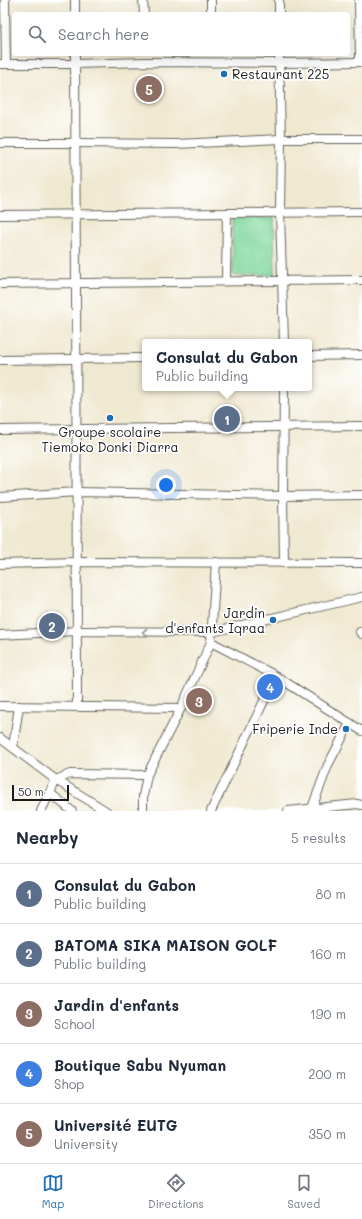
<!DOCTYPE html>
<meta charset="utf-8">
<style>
body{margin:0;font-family:Mali,sans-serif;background:#f2f2f3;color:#1f2937}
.scale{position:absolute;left:12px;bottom:10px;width:57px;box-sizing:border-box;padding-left:4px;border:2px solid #1c1c1c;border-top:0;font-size:11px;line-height:14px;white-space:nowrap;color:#1c1c1c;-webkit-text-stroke:3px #fff;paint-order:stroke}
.you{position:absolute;left:166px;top:485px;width:14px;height:14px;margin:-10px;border:3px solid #fff;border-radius:50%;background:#1a73e8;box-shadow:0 0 0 6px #1a73e833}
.badge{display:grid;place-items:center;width:26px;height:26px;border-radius:50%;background:#1f6fb2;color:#fff;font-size:13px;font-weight:700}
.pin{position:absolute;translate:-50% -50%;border:2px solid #fff;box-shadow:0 1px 4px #0006}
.popup{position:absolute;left:142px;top:339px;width:170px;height:52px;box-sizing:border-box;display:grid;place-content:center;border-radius:4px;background:#fff;filter:drop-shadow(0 1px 3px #0005);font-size:13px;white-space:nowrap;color:#747a83}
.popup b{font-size:15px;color:#1f2937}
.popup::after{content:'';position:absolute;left:50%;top:100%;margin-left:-8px;border:8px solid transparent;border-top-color:#fff}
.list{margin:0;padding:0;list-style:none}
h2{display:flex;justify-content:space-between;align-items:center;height:52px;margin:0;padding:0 16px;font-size:17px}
h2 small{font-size:13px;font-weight:400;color:#747a83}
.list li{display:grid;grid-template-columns:26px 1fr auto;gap:12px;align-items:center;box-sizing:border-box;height:60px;padding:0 16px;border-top:1px solid #e0e1e3}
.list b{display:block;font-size:15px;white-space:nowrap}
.list p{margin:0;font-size:13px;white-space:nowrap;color:#747a83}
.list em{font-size:13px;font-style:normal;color:#747a83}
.icon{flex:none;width:22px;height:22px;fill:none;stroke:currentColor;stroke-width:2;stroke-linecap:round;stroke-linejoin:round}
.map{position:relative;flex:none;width:362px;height:811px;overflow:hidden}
.search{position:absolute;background:#fff;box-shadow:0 4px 16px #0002;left:12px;right:12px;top:12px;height:44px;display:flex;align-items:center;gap:10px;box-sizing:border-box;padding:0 14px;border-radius:4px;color:#747a83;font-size:15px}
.sheet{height:352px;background:#fff}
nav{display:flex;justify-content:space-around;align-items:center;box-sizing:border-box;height:56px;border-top:1px solid #e0e1e3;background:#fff;font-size:11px;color:#747a83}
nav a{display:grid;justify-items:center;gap:2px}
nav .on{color:#1f6fb2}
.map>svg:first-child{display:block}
.green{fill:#81d89d;stroke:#4e7a5c}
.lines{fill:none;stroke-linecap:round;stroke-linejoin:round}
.minor-casing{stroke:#66645b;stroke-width:10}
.minor{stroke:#fff;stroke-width:8}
.oneway{stroke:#999}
.poi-dot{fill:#1f6fb2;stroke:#fff;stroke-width:1.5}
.labels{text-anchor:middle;stroke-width:3.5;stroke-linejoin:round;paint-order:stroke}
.poi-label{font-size:13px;fill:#1c1c1c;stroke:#fff;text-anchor:end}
</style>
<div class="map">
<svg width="362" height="811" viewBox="0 0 362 811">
<rect width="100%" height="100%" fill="#fff"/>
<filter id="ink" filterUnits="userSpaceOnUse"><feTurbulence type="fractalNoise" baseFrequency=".025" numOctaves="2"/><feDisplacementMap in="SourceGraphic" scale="8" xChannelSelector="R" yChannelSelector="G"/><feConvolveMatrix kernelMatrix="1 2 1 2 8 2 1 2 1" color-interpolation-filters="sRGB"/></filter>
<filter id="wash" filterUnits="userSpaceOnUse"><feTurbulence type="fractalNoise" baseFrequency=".012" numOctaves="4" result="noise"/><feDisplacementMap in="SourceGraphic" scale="16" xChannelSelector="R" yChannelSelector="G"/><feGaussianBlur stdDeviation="0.9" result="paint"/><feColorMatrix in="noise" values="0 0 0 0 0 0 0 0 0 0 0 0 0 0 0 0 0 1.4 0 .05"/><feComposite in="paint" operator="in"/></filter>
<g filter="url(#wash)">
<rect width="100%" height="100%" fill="#f0e9d1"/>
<path class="green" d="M232,218H274L275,275L233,276Z"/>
</g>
<g filter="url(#ink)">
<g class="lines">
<defs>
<g id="minor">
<path d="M5,0L6,64"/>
<path d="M75,0V14"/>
<path d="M143,0L144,14"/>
<path d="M211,0V14"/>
<path d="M279,0V14"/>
<path d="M359,0L360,62"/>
<path d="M75,54C75,271 78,489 77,706"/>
<path d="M279,54L281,139L280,212L284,342"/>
<path d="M0,64H75L145,62L279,63L362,62"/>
<path d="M0,143H74L176,144L281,139H362"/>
<path d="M0,215L362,212"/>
<path d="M226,281L227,213"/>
<path d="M0,284L362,280"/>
<path d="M309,356L362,355"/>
<path d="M0,360L145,358"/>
<path d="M0,430L362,426"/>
<path d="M0,497L77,492L283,496L362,495"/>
<path d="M284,563L283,496L284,388"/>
<path d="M0,564L78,562L362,563"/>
<path d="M360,632L362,634"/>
<path d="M0,635L77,631L212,632L362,597"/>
<path d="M211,642L276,676L362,731"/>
<path d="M0,706L181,708"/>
<path d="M0,738L56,780L106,811"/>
<path d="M13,747L19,706"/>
<path d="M50,793L72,811"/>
<path d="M312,808L328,765L350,723"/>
<path d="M41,811L56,780L70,774L147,775"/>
<path d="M143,811V796L147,775L181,708L211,642L216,562"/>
<path d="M211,811L276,676"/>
<path d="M288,811L357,804L362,805"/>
</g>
</defs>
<use href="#minor" class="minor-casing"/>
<use href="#minor" class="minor"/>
</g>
<defs><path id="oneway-chevron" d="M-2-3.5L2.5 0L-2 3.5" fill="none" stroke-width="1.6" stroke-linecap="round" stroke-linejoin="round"/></defs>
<use class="oneway" href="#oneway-chevron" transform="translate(145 632) rotate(-180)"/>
</g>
<g class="poi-dot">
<circle cx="224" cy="74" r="4"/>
<circle cx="110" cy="418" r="4"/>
<circle cx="273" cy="620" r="4"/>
<circle cx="346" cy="729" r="4"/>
</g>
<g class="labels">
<g class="poi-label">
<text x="232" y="79" text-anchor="start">Restaurant 225</text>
<text x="110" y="437" text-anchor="middle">Groupe scolaire<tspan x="110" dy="15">Tiemoko Donki Diarra</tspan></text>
<text x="265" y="618">Jardin<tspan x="265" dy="15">d'enfants Iqraa</tspan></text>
<text x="338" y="734">Friperie Inde</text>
</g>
</g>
</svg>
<div class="scale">50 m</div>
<div class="you"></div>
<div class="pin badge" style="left:227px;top:419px;background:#5c6f8a">1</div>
<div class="popup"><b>Consulat du Gabon</b>Public building</div>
<div class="pin badge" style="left:52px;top:626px;background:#5c6f8a">2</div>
<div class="pin badge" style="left:199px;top:701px;background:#8d6e63">3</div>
<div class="pin badge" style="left:270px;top:687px;background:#3f7fe0">4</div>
<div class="pin badge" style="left:149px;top:89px;background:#8d6e63">5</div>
<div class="search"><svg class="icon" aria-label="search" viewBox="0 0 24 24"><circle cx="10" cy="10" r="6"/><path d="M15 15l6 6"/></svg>Search here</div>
</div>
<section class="sheet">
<h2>Nearby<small>5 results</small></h2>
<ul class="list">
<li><span class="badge" style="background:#5c6f8a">1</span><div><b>Consulat du Gabon</b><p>Public building</p></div><em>80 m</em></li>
<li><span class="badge" style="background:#5c6f8a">2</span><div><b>BATOMA SIKA MAISON GOLF</b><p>Public building</p></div><em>160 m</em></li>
<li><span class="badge" style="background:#8d6e63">3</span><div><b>Jardin d'enfants</b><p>School</p></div><em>190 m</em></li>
<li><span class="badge" style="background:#3f7fe0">4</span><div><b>Boutique Sabu Nyuman</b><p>Shop</p></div><em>200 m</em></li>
<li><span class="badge" style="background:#8d6e63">5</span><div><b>Université EUTG</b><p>University</p></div><em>350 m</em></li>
</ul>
</section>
<nav>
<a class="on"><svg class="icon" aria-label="map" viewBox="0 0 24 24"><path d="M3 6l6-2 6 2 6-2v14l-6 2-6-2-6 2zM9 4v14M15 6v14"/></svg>Map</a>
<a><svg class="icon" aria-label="directions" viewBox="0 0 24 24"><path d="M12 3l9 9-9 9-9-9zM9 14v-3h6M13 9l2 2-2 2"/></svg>Directions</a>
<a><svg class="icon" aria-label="saved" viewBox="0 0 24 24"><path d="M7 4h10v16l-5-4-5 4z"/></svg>Saved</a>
</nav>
